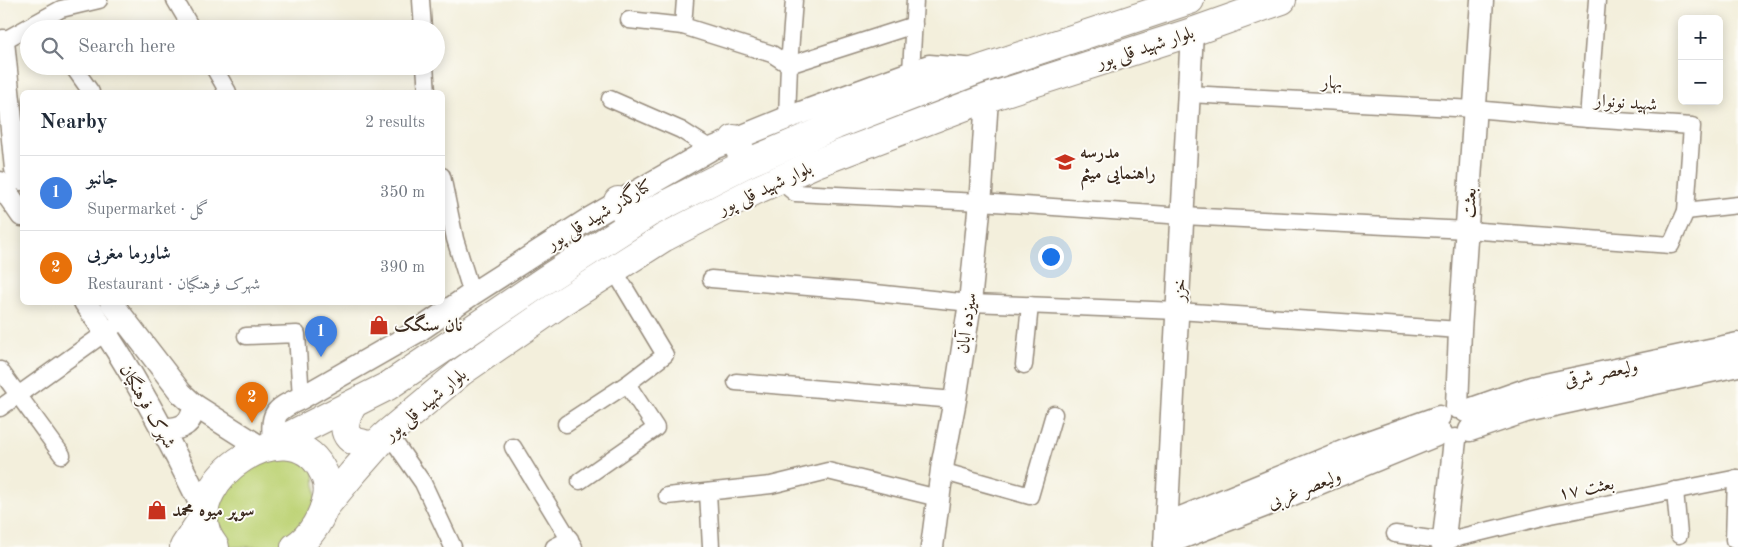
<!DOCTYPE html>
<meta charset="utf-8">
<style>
body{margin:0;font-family:"Old Standard TT",Amiri,serif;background:#f6f6f7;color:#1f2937}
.controls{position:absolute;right:15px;top:15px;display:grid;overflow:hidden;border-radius:8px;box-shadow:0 2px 12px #0003}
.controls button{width:45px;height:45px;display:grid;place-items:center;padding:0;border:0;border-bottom:1px solid #e0e1e3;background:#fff;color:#1f2937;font:25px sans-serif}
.you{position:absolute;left:1050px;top:256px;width:18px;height:18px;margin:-12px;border:4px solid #fff;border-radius:50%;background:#1a73e8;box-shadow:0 0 0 8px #1a73e833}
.badge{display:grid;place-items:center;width:32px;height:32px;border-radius:50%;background:#1a73e8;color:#fff;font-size:16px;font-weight:700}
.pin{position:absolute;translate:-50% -41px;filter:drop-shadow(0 1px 2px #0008)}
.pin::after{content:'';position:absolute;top:26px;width:18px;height:15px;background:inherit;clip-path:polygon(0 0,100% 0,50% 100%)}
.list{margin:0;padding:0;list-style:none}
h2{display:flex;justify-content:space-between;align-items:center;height:65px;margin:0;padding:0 20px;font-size:21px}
h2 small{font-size:16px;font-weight:400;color:#747a83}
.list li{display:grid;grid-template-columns:32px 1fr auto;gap:15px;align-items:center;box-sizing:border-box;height:75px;padding:0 20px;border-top:1px solid #e0e1e3}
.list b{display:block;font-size:19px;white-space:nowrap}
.list p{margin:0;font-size:16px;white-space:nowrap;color:#747a83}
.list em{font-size:16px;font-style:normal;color:#747a83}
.icon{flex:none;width:28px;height:28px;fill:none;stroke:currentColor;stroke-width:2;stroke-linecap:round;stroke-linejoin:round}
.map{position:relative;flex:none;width:1738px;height:547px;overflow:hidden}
.search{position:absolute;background:#fff;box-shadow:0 2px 12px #0003;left:20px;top:20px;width:425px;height:55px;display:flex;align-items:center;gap:12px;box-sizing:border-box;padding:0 18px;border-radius:28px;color:#747a83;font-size:19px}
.panel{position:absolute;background:#fff;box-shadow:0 2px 12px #0003;left:20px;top:90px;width:425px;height:215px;border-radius:8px}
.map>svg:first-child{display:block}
.green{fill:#bed376;stroke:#7c7e4a}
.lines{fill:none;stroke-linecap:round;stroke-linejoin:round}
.street-casing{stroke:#978c7d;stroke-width:19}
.secondary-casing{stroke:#978c7d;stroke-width:25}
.highway-casing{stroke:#978c7d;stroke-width:30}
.street{stroke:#fff;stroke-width:16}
.secondary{stroke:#fff;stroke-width:22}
.highway{stroke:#fff;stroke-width:28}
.labels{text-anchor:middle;stroke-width:4;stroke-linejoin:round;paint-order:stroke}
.street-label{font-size:18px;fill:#3b2a1e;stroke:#fdfcf7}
.poi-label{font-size:18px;font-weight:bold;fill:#3b2a1e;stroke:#fdfcf7;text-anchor:start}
</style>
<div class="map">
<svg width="1738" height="547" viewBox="0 0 1738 547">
<rect width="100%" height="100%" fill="#fdfcf7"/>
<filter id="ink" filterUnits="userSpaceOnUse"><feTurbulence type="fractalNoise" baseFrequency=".02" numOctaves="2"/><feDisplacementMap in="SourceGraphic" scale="10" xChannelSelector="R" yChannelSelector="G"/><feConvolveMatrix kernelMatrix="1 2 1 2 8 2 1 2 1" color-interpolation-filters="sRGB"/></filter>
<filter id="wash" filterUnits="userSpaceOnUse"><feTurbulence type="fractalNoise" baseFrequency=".0096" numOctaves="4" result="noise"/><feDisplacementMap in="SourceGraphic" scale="20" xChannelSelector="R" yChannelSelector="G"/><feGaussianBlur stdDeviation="1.12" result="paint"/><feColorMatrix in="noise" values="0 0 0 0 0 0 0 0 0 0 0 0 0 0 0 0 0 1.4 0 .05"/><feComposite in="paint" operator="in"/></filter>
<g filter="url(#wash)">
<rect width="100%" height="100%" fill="#f3efdc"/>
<path class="green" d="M282,452L314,469L316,510L285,547H225L222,545L215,504L233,474Z"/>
</g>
<g filter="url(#ink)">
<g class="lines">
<defs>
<g id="street">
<path d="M175,0L192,29"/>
<path d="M421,0L423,29"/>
<path d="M685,0L683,26L772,54L789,65L914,25"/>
<path d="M629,20L683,26"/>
<path d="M3,41L61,9L99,0"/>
<path d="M213,66L228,92"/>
<path d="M425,66L427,92"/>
<path d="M74,68L91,92"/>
<path d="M911,72L915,0"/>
<path d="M610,99L681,130L711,149"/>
<path d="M787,118L789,65L794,0"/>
<path d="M1588,119L1597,0"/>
<path d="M442,176L455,239L472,294"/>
<path d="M779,180L795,193L980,202L1183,216L1467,230L1671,245L1686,211L1692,126L1588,119L1474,109L1189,94"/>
<path d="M1686,211L1738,205"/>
<path d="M711,279L856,291L970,303L1178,311L1460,330"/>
<path d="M246,336L297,334L301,398"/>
<path d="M1024,365L1030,305"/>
<path d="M0,370L62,455"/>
<path d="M736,382L955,400"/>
<path d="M0,408L123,320"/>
<path d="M566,424L627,384L665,355L614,270"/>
<path d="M388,433L423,483L453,547"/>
<path d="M513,447L574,547"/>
<path d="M941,471L1030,496L1054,414"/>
<path d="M580,481L656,428L627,384"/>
<path d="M1675,490L1679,535"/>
<path d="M708,492L711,547"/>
<path d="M667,496L771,485L828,471L938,498"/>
<path d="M1395,534L1445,541L1551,515L1738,478"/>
<path d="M1734,540L1736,478"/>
<path d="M554,547L570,539"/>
</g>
<g id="secondary">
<path d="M0,42L3,41L16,169L22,179"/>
<path d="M0,183L22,215"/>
<path d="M85,302C132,369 169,440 205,513"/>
<path d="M111,302L181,393L194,405L263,449"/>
<path d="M1457,407L1460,330L1482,0"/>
<path d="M1466,411L1531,388L1738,344"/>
<path d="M164,429C182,430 193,423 194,405"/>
<path d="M1470,430L1526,411L1738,365"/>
<path d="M274,444C272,413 273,411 301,398L418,331L472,294L589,219L711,149L787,118L929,66L977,70"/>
<path d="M1166,524L1357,446L1439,417"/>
<path d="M1165,544L1266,505L1441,433"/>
<path d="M932,547L943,462L955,400L970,303L981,191L987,98"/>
<path d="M1165,547L1192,32"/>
<path d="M1443,547L1455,440"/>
</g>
<g id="highway">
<path d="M734,139L747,163"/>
<path d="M618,201L632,223"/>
<path d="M352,406C344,420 339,439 361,443C366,445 372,445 377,443C380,441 383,437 386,435"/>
<path d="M269,446L388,386L545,280L649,213L747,163L836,125L978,70L1190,0"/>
<path d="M324,508L352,474L388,433L461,372L561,303L663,238L756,190L814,164L987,98L1192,32L1282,0"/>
<path d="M184,547L204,516"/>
<path d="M215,547C212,543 209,538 207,534C185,478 288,409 321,468C326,476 329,487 327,497C323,516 312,536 295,547"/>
</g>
</defs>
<use href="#street" class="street-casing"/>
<use href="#secondary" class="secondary-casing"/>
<use href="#highway" class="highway-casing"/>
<use href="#street" class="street"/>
<use href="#secondary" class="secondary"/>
<use href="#highway" class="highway"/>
</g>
</g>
<defs>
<symbol id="school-bare" viewBox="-9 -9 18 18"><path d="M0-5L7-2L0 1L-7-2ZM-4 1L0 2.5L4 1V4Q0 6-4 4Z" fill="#c8321e" stroke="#fdfcf7" stroke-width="2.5" paint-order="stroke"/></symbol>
<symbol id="shop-bare" viewBox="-9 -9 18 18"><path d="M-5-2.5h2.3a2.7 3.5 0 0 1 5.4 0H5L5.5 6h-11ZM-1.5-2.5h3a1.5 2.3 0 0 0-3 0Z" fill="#c8321e" stroke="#fdfcf7" stroke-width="2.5" paint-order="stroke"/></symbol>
</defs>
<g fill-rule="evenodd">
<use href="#school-bare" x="1051" y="148" width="28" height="28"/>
<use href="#shop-bare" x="365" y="311" width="28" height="28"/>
<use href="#shop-bare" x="143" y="496" width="28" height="28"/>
</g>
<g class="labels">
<g class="street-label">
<text transform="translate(1145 47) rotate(-18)" y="6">بلوار شهید قلی پور</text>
<text transform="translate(1332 82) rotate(3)" y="6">بهار</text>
<text transform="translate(1626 102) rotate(4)" y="6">شهید نونوار</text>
<text transform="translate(765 188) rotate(-25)" y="6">بلوار شهید قلی پور</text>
<text transform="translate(1469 203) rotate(-87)" y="6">بعثت</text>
<text transform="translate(599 214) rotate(-31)" y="6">کنارگذر شهید قلی پور</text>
<text transform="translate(1179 290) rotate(-87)" y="6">خزر</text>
<text transform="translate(966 323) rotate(-82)" y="6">سیزده آبان</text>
<text transform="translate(1601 373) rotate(-12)" y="6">ولیعصر شرقی</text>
<text transform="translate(425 404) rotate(-40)" y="6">بلوار شهید قلی پور</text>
<text transform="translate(148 406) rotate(60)" y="6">شهرک فرهنگیان</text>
<text transform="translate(1586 488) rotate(-11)" y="6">بعثت ۱۷</text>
<text transform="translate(1304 489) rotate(-22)" y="6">ولیعصر غربی</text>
</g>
<g class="poi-label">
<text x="1080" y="158">مدرسه<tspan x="1080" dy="21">راهنمایی میثم</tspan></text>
<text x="394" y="331">نان سنگک</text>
<text x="172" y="516">سوپر میوه محمد</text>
</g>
</g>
</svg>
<div class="controls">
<button>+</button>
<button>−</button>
</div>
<div class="you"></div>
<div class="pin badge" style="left:321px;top:357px;background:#3f7fe0">1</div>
<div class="pin badge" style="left:252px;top:423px;background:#e8710a">2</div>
<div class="search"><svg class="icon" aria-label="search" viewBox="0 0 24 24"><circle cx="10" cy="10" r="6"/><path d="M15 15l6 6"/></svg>Search here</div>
<section class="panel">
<h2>Nearby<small>2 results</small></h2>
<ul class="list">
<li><span class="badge" style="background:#3f7fe0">1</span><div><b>جانبو</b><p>Supermarket · گل</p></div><em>350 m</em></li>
<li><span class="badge" style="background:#e8710a">2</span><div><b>شاورما مغربی</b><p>Restaurant · شهرک فرهنگیان</p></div><em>390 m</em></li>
</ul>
</section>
</div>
